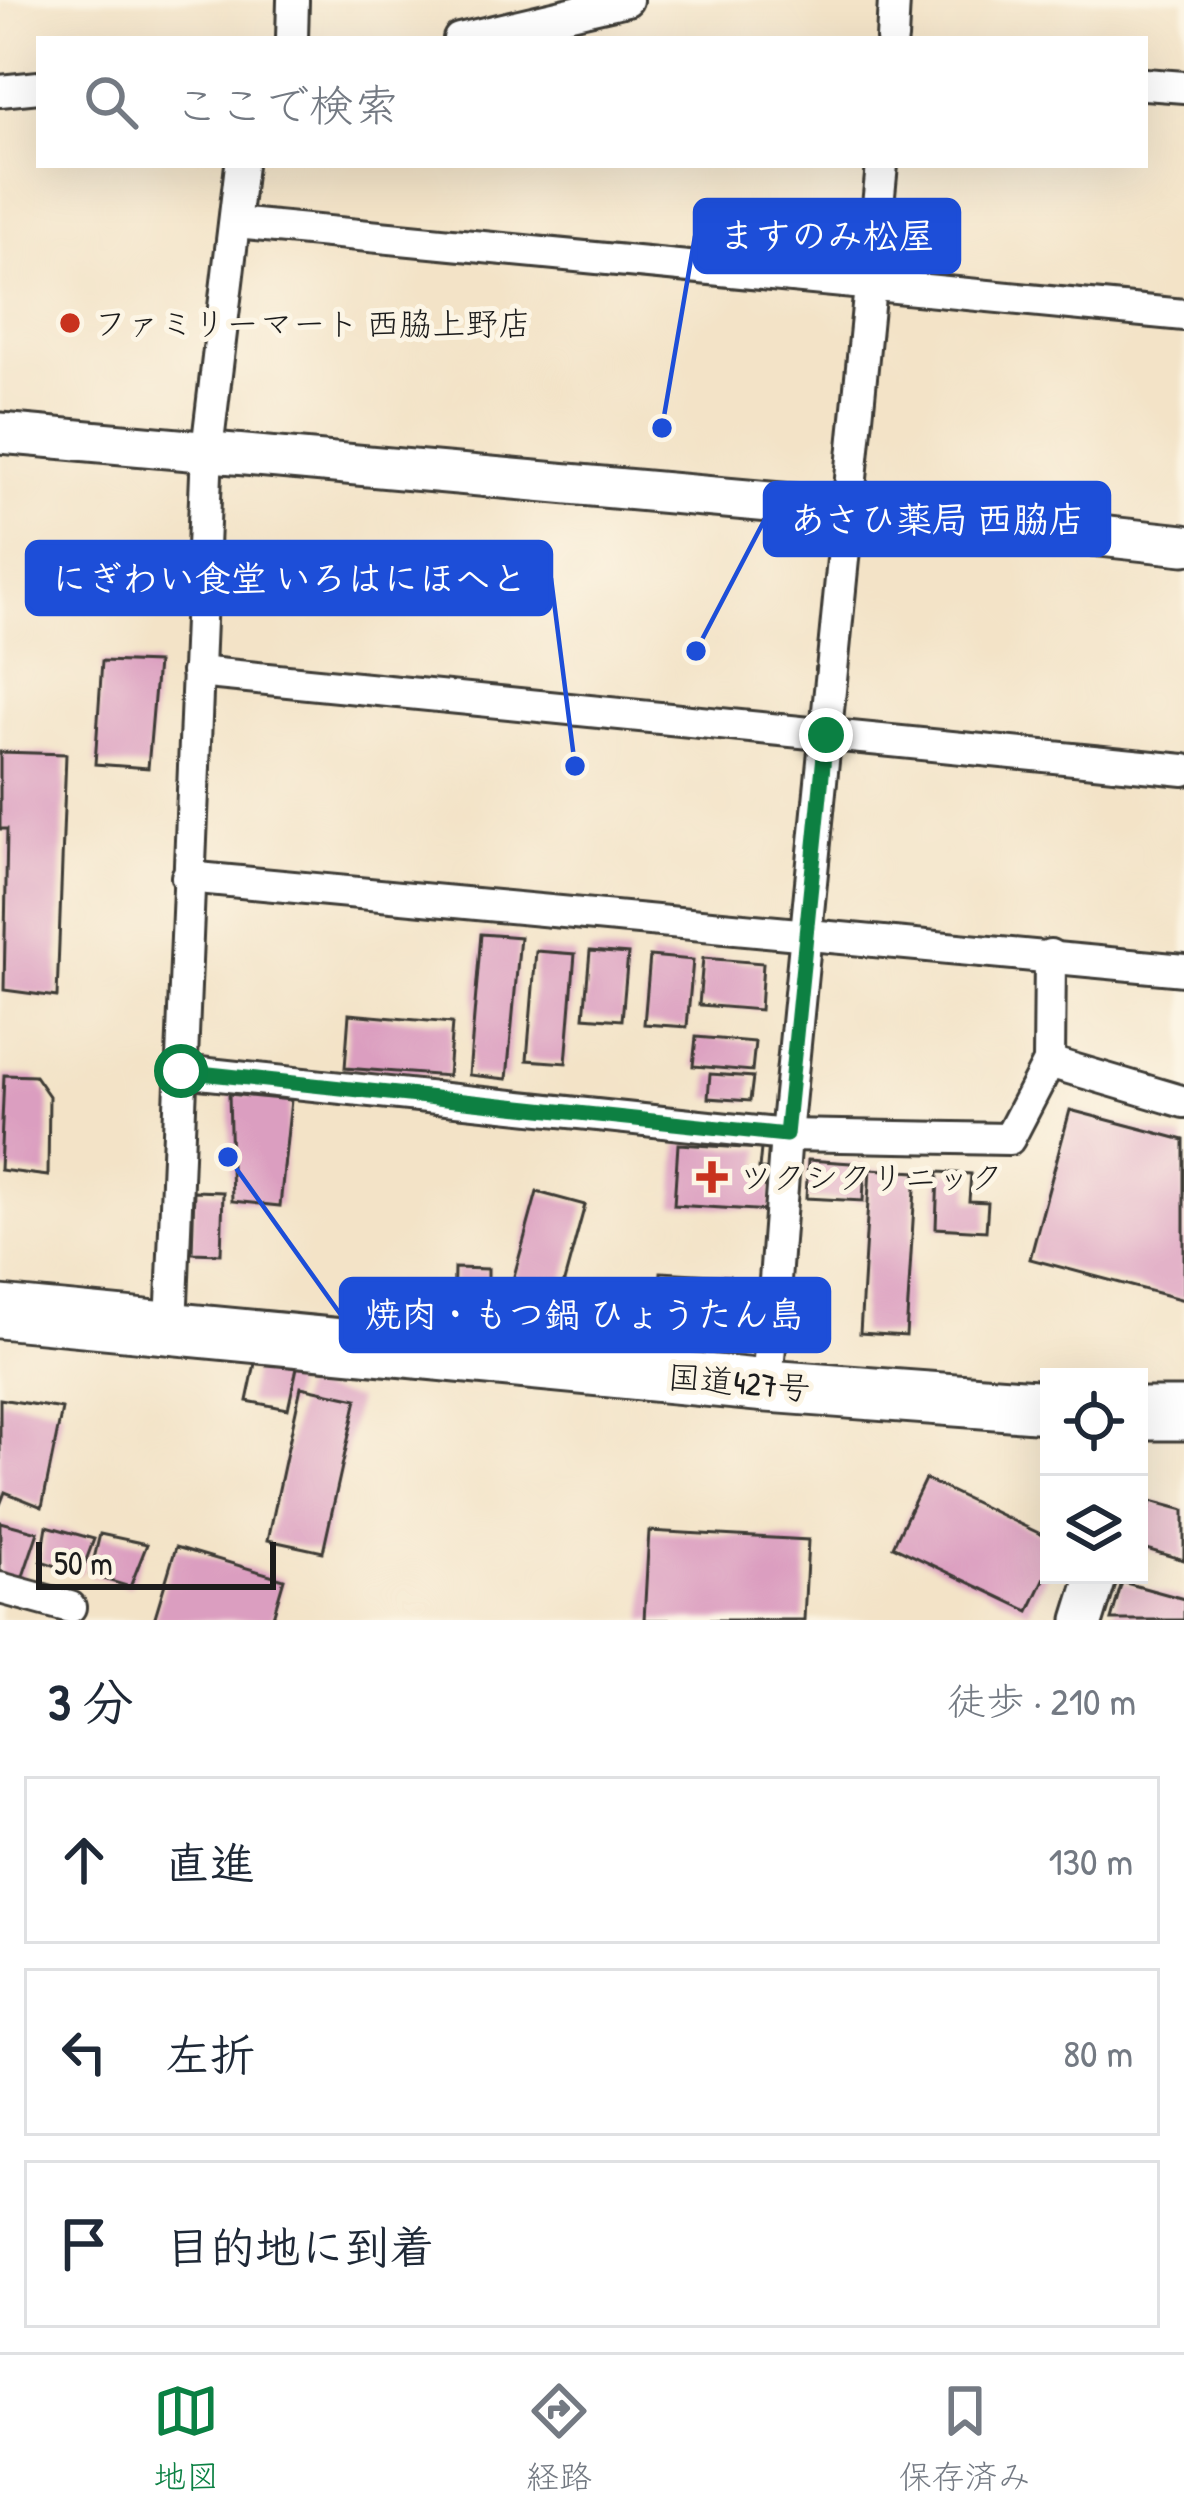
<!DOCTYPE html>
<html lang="ja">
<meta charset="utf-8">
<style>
body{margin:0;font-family:"Patrick Hand","Klee One",sans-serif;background:#f6f6f7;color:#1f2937}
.controls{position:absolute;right:36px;bottom:36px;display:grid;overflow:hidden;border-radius:0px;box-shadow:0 12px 48px #0002}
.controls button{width:108px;height:108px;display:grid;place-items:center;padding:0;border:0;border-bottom:3px solid #e0e1e3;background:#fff;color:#1f2937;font:60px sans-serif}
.scale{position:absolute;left:36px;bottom:30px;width:240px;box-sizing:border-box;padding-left:12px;border:6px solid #1c1c1c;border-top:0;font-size:33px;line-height:42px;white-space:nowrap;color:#1c1c1c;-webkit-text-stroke:9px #fcf5e5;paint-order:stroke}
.stop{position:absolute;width:36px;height:36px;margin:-27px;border:9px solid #0b8043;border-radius:50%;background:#fff}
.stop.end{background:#0b8043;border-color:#fff;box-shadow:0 3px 12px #0008}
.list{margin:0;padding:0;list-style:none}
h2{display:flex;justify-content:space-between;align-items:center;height:156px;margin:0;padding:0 48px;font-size:51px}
h2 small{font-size:39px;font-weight:400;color:#747a83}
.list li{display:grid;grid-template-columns:78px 1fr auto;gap:36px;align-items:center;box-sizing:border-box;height:168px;margin:0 24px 24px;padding:0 24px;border:3px solid #e0e1e3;border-radius:0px}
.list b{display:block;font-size:45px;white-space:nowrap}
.list em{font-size:39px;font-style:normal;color:#747a83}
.icon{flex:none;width:66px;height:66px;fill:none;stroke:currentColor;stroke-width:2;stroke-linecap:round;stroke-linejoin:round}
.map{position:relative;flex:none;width:1184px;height:1620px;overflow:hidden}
.search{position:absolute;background:#fff;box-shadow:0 12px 48px #0002;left:36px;right:36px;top:36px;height:132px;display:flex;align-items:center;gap:30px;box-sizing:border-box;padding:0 42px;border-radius:0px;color:#747a83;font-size:45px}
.sheet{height:732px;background:#fff}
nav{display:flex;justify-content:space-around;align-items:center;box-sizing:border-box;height:168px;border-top:3px solid #e0e1e3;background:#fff;font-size:33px;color:#747a83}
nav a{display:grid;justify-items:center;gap:6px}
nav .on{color:#0b8043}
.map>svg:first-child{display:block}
.building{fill:#db9ec0}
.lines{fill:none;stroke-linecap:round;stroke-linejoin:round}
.minor-casing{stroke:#3c3a36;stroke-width:36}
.tertiary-casing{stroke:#3c3a36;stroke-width:45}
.trunk-casing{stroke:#3c3a36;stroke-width:57}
.minor{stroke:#fff;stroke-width:30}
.tertiary{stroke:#fff;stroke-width:39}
.trunk{stroke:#fff;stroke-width:51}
.route{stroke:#0b8043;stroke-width:15}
.poi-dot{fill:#c8321e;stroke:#fcf5e5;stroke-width:4.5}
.labels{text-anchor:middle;stroke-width:10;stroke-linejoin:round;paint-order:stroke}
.poi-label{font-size:33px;fill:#1c1c1c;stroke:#fcf5e5;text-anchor:start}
.street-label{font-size:33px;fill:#1c1c1c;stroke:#fcf5e5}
.leader{fill:none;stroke:#1d4ed8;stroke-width:4.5}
.callout-dot{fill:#1d4ed8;stroke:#fcf5e5;stroke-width:4.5}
.callout{fill:#1d4ed8;stroke:#1d4ed8;stroke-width:4.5}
.callout-label{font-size:36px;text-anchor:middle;font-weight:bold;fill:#fff}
</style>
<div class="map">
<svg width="1184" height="1620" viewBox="0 0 1184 1620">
<rect width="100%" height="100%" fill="#fcf5e5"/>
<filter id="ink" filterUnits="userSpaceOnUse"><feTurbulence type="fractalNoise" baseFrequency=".00833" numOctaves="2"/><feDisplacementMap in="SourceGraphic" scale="24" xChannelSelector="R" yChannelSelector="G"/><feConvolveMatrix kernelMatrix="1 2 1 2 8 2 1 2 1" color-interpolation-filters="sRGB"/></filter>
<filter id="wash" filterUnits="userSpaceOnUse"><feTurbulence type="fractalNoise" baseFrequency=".004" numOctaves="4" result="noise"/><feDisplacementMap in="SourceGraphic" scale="48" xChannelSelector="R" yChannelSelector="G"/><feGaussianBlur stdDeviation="2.7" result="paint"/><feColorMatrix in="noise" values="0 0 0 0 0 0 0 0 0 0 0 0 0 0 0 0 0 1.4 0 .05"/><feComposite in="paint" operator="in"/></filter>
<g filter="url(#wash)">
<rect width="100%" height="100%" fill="#f3e3c7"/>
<g id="blocks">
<g class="building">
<path d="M102,661L157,663L148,768L95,764Z"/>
<path d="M0,752L66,754L57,997L4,990L7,829H0Z"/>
<path d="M481,934L520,937L507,1079L469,1075Z"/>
<path d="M536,951L575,954L566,1063L527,1060Z"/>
<path d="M590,951L628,954L622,1020L584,1017Z"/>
<path d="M650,956L693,960L687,1027L644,1024Z"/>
<path d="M703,958L763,963L760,1010L699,1005Z"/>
<path d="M349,1014L452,1023L448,1076L345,1068Z"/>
<path d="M696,1037L755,1042L752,1071L693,1066Z"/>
<path d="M710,1074L753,1077L750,1101L708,1098Z"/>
<path d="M4,1075L35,1076L49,1096L48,1176L0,1170Z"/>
<path d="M229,1094L291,1100L280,1206L232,1201Z"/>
<path d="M1070,1110L1184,1140V1300L1030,1259Z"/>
<path d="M678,1144L761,1149L759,1169L773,1170L771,1211L674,1205Z"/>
<path d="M808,1160L865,1164L863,1201L806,1198Z"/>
<path d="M870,1169L916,1172L906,1336L860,1333Z"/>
<path d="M938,1172L971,1174L969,1201L988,1202L986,1231L936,1228Z"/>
<path d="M194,1191L223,1192L221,1254L192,1253Z"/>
<path d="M537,1192L585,1205L556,1311L508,1298Z"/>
<path d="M454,1268L488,1269V1312H453Z"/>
<path d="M661,1272L729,1276L726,1322L658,1317Z"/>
<path d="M257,1354L298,1363L288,1409L247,1401Z"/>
<path d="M301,1387L357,1399L323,1552L268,1540Z"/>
<path d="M0,1399L62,1409L42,1507L5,1492L0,1505Z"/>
<path d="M925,1479L1049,1538V1569L1029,1611L893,1546Z"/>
<path d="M1151,1501L1184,1510V1560L1139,1547Z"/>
<path d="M0,1522L38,1532L20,1585L0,1579Z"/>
<path d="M47,1526L94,1539L81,1574L41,1561Z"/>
<path d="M649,1531L808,1540L804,1620H644Z"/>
<path d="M100,1534L147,1544L130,1587L90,1575Z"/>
<path d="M176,1547L284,1579L272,1620H154Z"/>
<path d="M1122,1582L1184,1599V1620H1111Z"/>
</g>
</g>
</g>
<g filter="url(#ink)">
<use href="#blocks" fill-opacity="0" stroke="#3c3a36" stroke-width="3"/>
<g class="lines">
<defs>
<g id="minor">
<path d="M292,39L293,0"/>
<path d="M459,39L627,0"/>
<path d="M892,39L894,0"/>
<path d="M1145,84L1184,87"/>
<path d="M0,91L39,87"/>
<path d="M235,223L1184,315"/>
<path d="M197,672L1184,770"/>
<path d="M187,877L1184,970"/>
<path d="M1049,1062L1184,1102"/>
<path d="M181,1071L786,1135L1009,1139L1049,1062L1050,955"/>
<path d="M171,1327L207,450L241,165"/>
<path d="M767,1386L786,1135L882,165"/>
<path d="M0,1588L70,1607"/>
</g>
<g id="tertiary">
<path d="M0,433L848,509L1184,545"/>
<path d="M1083,1620L1097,1575"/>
</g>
<g id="trunk">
<path d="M0,1312L767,1386L1049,1407"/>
<path d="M1139,1414H1184"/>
</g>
</defs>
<use href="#minor" class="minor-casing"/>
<use href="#tertiary" class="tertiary-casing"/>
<use href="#trunk" class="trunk-casing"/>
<use href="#minor" class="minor"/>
<use href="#tertiary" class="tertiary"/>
<use href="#trunk" class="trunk"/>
</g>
</g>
<g class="lines" filter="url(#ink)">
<path class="route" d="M181,1071L786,1135L826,735"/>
</g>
<g class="poi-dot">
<circle cx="70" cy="323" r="12"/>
<path d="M706 1159h12v12h12v12h-12v12h-12v-12h-12v-12h12z"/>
</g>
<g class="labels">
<g class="poi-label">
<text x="94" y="335">ファミリーマート 西脇上野店</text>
<text x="739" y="1189">ツクシクリニック</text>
</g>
<g class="street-label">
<text transform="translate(739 1382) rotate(5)" y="12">国道427号</text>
</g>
</g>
<path class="leader" d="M662 428L695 236M696 651L765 519M575 766L551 578M228 1157L341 1315"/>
<g class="callout-dot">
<circle cx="662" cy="428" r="12"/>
<circle cx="696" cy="651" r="12"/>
<circle cx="575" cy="766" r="12"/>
<circle cx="228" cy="1157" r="12"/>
</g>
<g class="callout">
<rect x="695" y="200" width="264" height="72" rx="12"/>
<rect x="765" y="483" width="344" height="72" rx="12"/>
<rect x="27" y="542" width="524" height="72" rx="12"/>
<rect x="341" y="1279" width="488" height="72" rx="12"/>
</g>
<g class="callout-label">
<text x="827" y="248">ますのみ松屋</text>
<text x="937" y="532">あさひ薬局 西脇店</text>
<text x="289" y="591">にぎわい食堂 いろはにほへと</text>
<text x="585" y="1327">焼肉・もつ鍋 ひょうたん島</text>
</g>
</svg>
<div class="controls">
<button><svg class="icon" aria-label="locate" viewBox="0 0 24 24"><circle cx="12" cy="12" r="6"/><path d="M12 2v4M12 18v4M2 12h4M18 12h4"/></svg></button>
<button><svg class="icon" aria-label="layers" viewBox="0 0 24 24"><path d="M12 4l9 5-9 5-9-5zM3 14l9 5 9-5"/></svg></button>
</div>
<div class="scale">50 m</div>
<div class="stop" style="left:181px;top:1071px"></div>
<div class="stop end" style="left:826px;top:735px"></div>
<div class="search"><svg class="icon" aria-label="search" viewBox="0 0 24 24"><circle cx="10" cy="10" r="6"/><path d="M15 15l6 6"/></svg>ここで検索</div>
</div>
<section class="sheet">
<h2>3 分<small>徒歩 · 210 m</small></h2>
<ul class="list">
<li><svg class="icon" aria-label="ahead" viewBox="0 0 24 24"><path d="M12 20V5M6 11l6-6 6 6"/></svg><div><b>直進</b></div><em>130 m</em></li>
<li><svg class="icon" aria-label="left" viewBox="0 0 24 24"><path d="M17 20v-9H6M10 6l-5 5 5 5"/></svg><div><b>左折</b></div><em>80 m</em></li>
<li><svg class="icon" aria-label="arrive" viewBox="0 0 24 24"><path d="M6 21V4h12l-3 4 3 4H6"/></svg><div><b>目的地に到着</b></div></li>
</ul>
</section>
<nav>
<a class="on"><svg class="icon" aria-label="map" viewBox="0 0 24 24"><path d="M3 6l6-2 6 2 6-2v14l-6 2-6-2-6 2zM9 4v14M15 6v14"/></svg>地図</a>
<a><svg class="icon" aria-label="directions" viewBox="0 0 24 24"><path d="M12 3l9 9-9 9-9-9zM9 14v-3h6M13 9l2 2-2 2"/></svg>経路</a>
<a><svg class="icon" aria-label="saved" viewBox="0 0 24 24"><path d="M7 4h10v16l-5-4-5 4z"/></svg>保存済み</a>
</nav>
